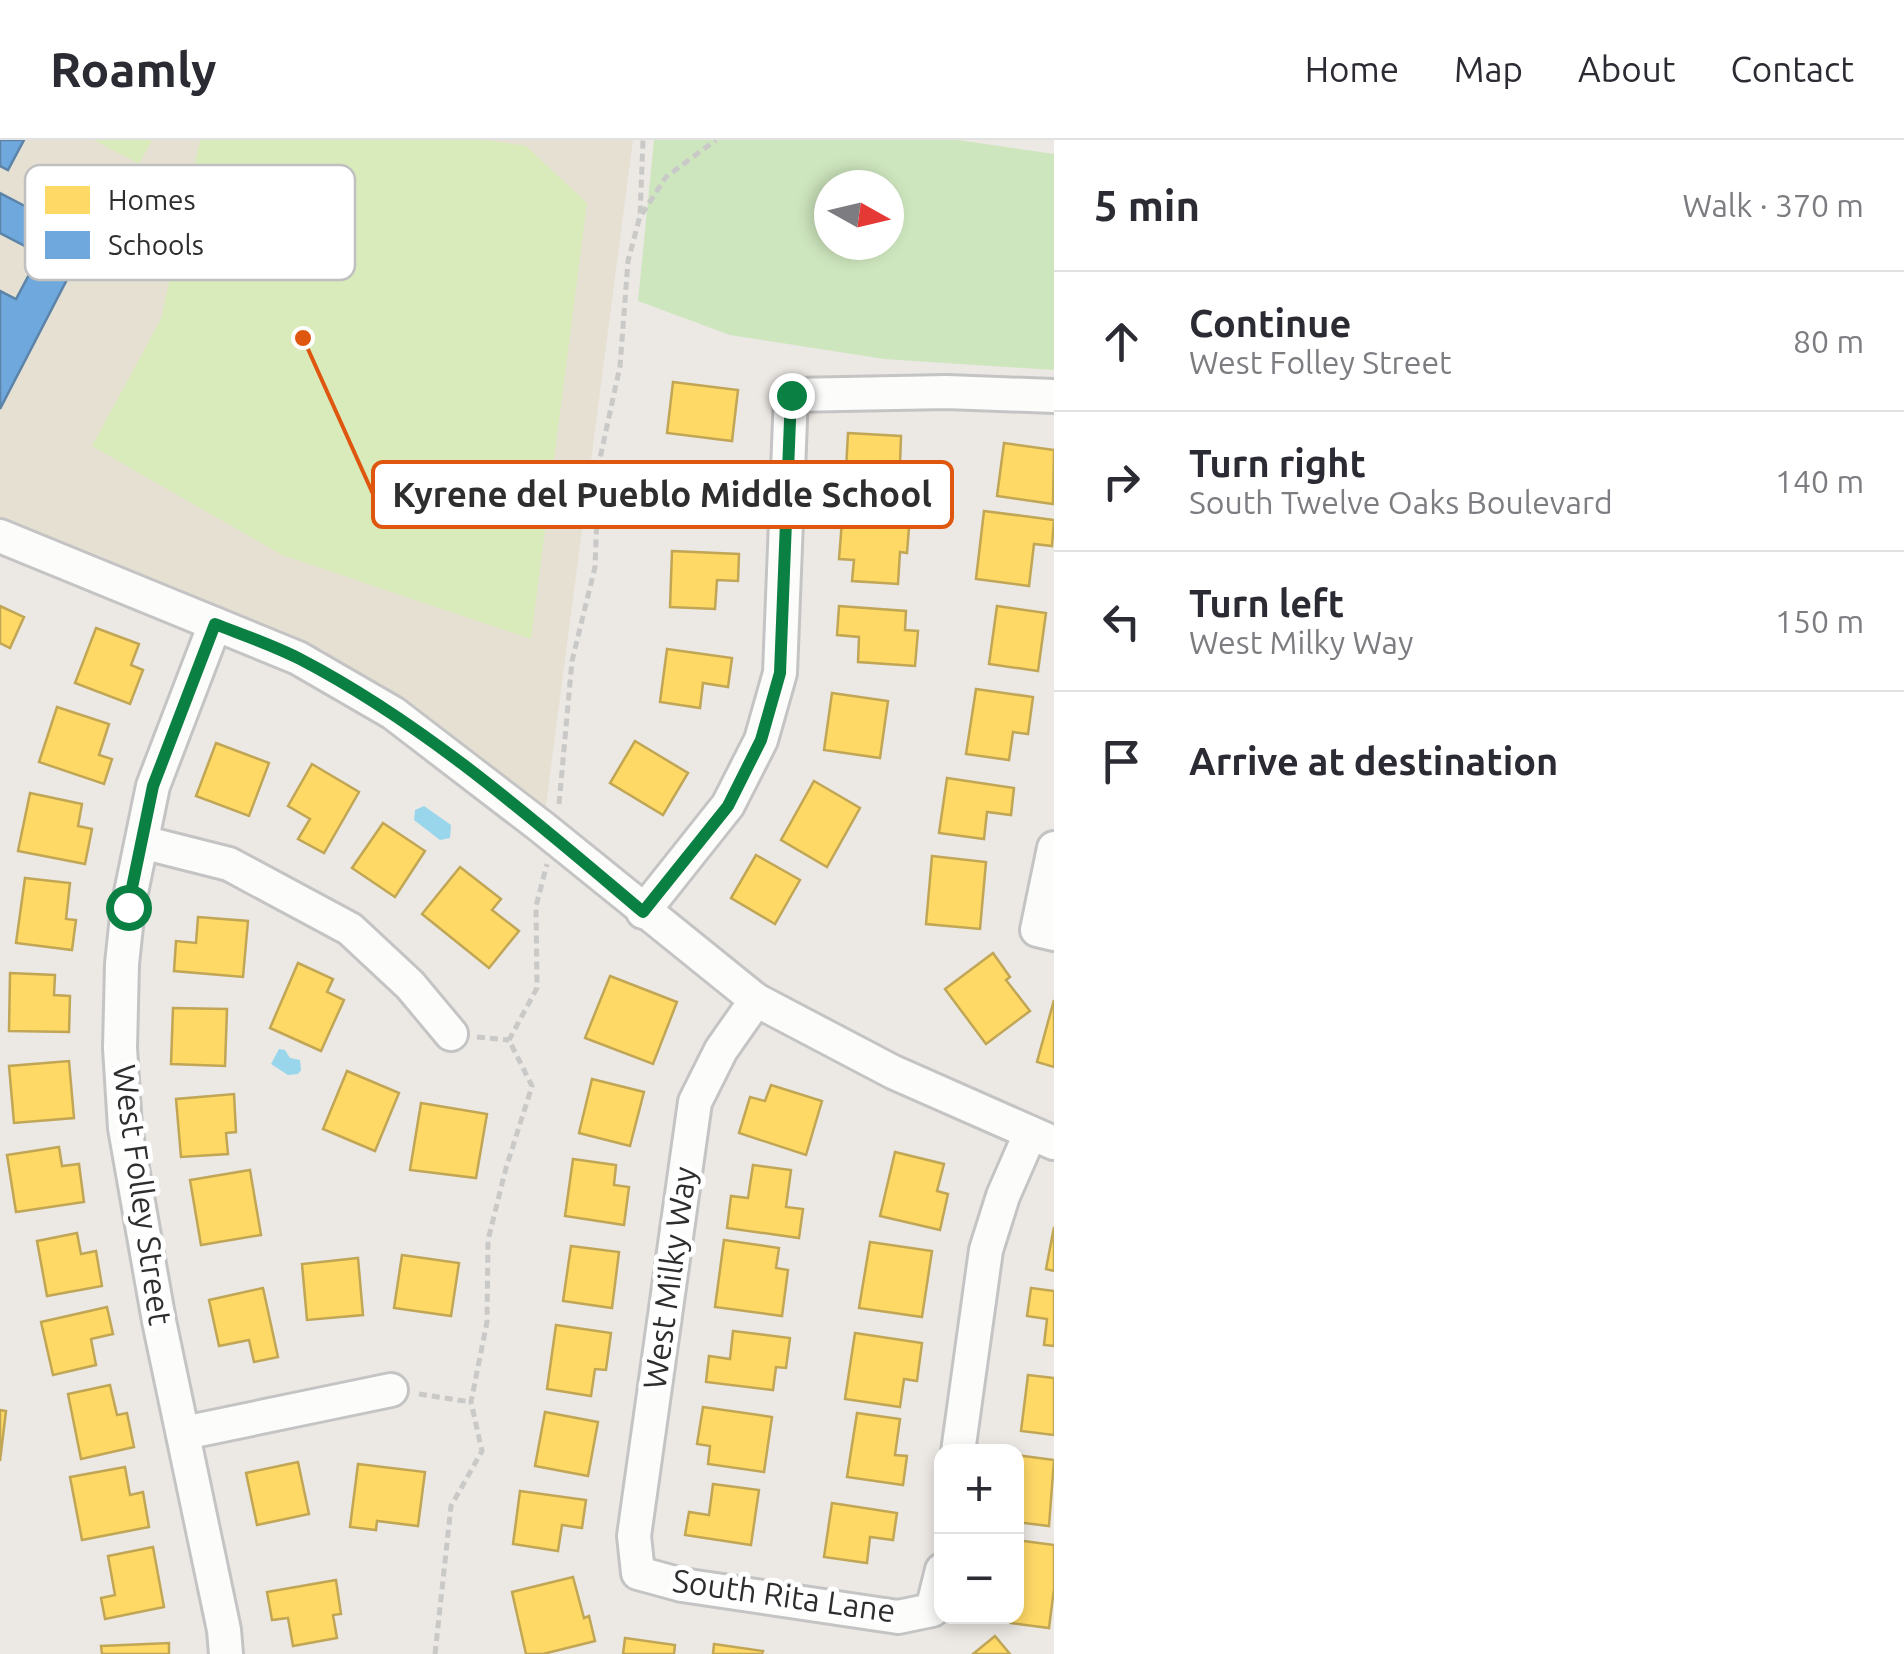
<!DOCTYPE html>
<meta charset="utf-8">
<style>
body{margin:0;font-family:Ubuntu,sans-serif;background:#f7f7f7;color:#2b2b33}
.controls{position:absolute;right:30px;bottom:30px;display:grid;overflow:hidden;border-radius:20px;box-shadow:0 5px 15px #0003}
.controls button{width:90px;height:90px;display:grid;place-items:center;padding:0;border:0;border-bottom:2px solid #e1e1e2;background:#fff;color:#2b2b33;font:50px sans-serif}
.compass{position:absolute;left:814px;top:30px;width:90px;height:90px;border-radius:50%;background:#fff;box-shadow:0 5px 15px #0003;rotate:98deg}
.stop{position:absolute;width:30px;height:30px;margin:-22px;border:8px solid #0b8043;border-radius:50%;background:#fff}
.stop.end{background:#0b8043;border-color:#fff;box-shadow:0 2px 10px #0008}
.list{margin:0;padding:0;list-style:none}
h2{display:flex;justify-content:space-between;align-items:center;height:130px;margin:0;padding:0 40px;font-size:42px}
h2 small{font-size:32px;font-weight:400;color:#7c7c81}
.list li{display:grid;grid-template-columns:65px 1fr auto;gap:30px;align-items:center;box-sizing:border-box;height:140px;padding:0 40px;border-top:2px solid #e1e1e2}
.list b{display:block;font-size:38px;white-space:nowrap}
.list p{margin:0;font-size:32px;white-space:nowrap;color:#7c7c81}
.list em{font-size:32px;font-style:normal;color:#7c7c81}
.icon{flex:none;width:55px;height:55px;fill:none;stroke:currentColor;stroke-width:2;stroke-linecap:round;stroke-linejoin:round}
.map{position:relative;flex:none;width:1054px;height:1514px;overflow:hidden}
header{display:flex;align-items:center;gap:60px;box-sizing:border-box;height:140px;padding:0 50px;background:#fff;border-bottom:2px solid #e1e1e2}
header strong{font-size:48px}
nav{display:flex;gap:55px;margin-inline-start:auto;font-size:35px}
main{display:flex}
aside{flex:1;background:#fff}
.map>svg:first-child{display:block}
.education{fill:#e6e0d3}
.green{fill:#cee6be;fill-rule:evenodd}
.pitch{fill:#d9eabb}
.water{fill:#99d6ec}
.homes{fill:#ffd966;stroke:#c0a655;stroke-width:2.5}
.schools{fill:#6fa8dc;stroke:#5c83a8;stroke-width:2.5}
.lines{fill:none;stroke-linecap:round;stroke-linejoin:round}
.minor-casing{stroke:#c5c4c5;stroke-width:38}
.path{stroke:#c9c9c8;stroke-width:5;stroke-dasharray:8 5;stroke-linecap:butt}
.minor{stroke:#fcfcfb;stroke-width:32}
.route{stroke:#0b8043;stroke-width:12}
.labels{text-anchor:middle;stroke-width:10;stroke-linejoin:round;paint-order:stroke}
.street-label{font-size:32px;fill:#2e2e2e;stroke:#fff}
.key{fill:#fff;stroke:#c0c0c0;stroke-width:2.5}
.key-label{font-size:28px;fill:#2e2e2e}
.leader{fill:none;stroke:#df570e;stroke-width:4}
.callout-dot{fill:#df570e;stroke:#fff;stroke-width:4}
.callout{fill:#fff;stroke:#df570e;stroke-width:4}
.callout-label{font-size:35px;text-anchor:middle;font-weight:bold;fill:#2e2e2e}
</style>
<header>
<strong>Roamly</strong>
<nav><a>Home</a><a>Map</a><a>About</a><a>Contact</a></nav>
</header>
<main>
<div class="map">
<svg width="1054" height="1514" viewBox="0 0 1054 1514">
<rect width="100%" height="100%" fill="#ece8e4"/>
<path class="education" d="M0,0H633L543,688L393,573L0,396Z"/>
<path class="green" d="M654,0H958L1054,14V230L884,219L730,195L638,161ZM829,45H889V105H829Z"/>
<g class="pitch">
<path d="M94,0H152L139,24Z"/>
<path d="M200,0H487L526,6L587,63L531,499L282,415L92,306L161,179Z"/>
</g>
<g class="water">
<path d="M424,666L451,685L450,698L440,700L414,680L415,670Z"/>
<path d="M279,909L285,910L290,918L300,920L301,930L298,934L288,935L271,924Z"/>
</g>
<g class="homes">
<path d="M673,242L738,250L732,301L667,293Z"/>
<path d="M848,293L901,296L900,324L920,325L919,351L881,349L880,367L844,366Z"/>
<path d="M1004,303L1054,310L1053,364L997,356Z"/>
<path d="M984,371L1054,380L1052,406L1034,404L1029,446L976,439Z"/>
<path d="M842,381L909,387L907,413L900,412L898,444L852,441L854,420L839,419Z"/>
<path d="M672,411L739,414L738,441L717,440L715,469L670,467Z"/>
<path d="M0,466L24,477L10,508L0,503Z"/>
<path d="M839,466L906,471L905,490L918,491L915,526L858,522L859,497L837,495Z"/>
<path d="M997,466L1046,473L1038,531L989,524Z"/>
<path d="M96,488L139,504L131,525L143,530L130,564L75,543Z"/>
<path d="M667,509L732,518L728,547L703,543L700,568L660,562Z"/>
<path d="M976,549L1033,557L1028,594L1013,592L1009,620L966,614Z"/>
<path d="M832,553L888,561L880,618L824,610Z"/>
<path d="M57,567L109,584L99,615L112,619L104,644L39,622Z"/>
<path d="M635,601L688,633L663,675L610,643Z"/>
<path d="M216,603L269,623L249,676L196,656Z"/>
<path d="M312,624L359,652L324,713L298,699L310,679L288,666Z"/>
<path d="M947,638L1014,648L1011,675L987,672L984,699L939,693Z"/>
<path d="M814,641L860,668L827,727L781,700Z"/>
<path d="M30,653L82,664L78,686L92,689L85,724L18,711Z"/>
<path d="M383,683L425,711L395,757L352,728Z"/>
<path d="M756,715L800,740L775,784L731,758Z"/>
<path d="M932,716L986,722L980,789L926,784Z"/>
<path d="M460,727L501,759L492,770L519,791L489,828L422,774Z"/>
<path d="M25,738L70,743L66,779L76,780L72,810L16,803Z"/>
<path d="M198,777L248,781L243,837L174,831L176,801L196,803Z"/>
<path d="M993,813L1010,837L1006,840L1030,871L986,904L945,849Z"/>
<path d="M298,823L333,839L327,852L344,860L321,911L270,888Z"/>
<path d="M10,833L55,835L54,855L70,856L69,892L9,891Z"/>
<path d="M610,836L677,862L653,924L585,898Z"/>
<path d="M1054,860V927L1037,922Z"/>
<path d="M173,868L227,869L225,926L171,924Z"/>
<path d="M69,921L74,978L14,983L9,926Z"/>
<path d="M347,931L399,953L375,1011L323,989Z"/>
<path d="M592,939L644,952L630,1006L579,993Z"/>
<path d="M771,945L822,961L806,1015L739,993L750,957L765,961Z"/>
<path d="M234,954L236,992L226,993L228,1014L181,1017L176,959Z"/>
<path d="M421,963L487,974L476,1038L410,1030Z"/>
<path d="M59,1007L62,1026L79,1024L84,1062L16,1072L7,1015Z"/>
<path d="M895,1012L944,1024L937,1051L948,1054L940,1090L880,1076Z"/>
<path d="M573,1019L616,1025L614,1045L629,1047L624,1085L565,1076Z"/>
<path d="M753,1025L791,1030L786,1067L803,1069L799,1098L727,1088L731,1056L748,1058Z"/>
<path d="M250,1030L261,1095L201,1105L190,1040Z"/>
<path d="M1054,1087V1131L1046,1129Z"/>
<path d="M77,1093L81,1114L96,1111L102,1146L47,1156L37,1101Z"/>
<path d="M724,1100L779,1108L776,1128L788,1130L782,1176L715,1167Z"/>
<path d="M870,1102L932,1111L922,1177L859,1168Z"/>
<path d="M571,1106L619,1112L612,1168L563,1161Z"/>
<path d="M402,1115L459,1123L451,1176L394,1168Z"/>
<path d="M358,1118L363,1175L307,1180L302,1124Z"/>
<path d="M263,1148L278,1217L254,1222L249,1200L219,1206L209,1160Z"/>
<path d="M1031,1148L1054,1151V1206L1044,1205L1047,1179L1027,1176Z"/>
<path d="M107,1167L113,1194L91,1199L96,1225L53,1235L41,1182Z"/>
<path d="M556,1185L611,1193L606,1230L595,1229L591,1256L547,1249Z"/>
<path d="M733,1191L790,1198L786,1228L776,1227L773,1250L706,1242L709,1216L730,1219Z"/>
<path d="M855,1193L922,1203L917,1241L904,1239L900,1267L845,1259Z"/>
<path d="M1028,1235L1054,1238V1295L1021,1291Z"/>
<path d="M110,1245L117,1275L127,1273L134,1307L81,1319L68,1254Z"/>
<path d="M703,1267L772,1277L764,1332L708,1324L710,1306L697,1304Z"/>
<path d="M0,1270L6,1271L0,1321Z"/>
<path d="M545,1272L598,1282L588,1336L535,1326Z"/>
<path d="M857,1273L900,1279L895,1315L907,1316L903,1345L847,1337Z"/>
<path d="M1016,1315L1054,1320L1049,1386L1016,1382Z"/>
<path d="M298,1322L309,1374L257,1385L246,1333Z"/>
<path d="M358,1324L425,1332L418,1386L377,1381L376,1390L350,1387Z"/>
<path d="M125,1327L130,1355L143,1352L149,1387L82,1400L70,1337Z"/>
<path d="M713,1344L759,1350L751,1405L685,1395L689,1372L709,1375Z"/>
<path d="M520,1351L586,1360L582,1388L562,1385L558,1411L513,1404Z"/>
<path d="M832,1363L897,1373L893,1400L870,1397L867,1423L824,1417Z"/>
<path d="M1016,1400L1054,1405V1449L1049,1488L995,1481V1476H1016Z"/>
<path d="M153,1407L164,1467L105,1479L101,1458L115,1455L108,1416Z"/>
<path d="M573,1437L584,1478L589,1476L595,1501L543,1514H526L512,1452Z"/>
<path d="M336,1440L341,1474L333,1475L337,1498L293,1506L288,1478L272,1480L267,1452Z"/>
<path d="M995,1496L1010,1514H973Z"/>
<path d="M625,1498L675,1505L674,1514H623Z"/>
<path d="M169,1503V1514H102L101,1506Z"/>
<path d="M714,1504L763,1511L762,1514H713Z"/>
</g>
<g class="schools">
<path d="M0,0H24L8,30L0,26Z"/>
<path d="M0,53L88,99L0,269V151L16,159L40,114L0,93Z"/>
</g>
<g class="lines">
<defs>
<g id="minor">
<path d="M0,396L298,518L393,573L543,688L756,860L893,932L1054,1003"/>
<path d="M215,484L153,646L128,767L122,824L120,908L125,988L159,1181L224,1490L226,1514"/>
<path d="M142,702L229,724L350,789L410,845L451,894"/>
<path d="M1054,708L1037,790L1054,794"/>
<path d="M643,772L728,665L761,600L780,533L791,255L947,252L1054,256"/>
<path d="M756,860L721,910L695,962L634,1396L638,1433L682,1445L898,1477L932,1470L942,1430"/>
<path d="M184,1293L391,1250"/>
<path d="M958,1312L986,1110L1003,1056L1030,994"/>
</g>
</defs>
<use href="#minor" class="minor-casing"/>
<g class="path">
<path d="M642,74L666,37L716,0"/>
<path d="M559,664L572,521L595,427L599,323L620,226L628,121L640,76L643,0"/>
<path d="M477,897L509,900"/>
<path d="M419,1254L471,1262"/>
<path d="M435,1514L451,1366L482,1311L471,1262L487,1182L488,1100L506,1028L532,946L509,900L537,848L536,766L547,724"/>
</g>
<use href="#minor" class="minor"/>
</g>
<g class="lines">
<path class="route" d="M128,767L153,646L215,484C243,495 273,505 300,519C425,584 535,681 643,772L728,666L761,600L780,533L791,255"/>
</g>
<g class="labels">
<g class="street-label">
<text transform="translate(142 1055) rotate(82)" y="11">West Folley Street</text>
<text transform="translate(670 1138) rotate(-82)" y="11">West Milky Way</text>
<text transform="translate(784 1456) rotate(8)" y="11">South Rita Lane</text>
</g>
</g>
<rect x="25" y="25" width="330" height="115" rx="15" class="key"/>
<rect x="45" y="46" width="45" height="28" fill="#ffd966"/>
<rect x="45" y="91" width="45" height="28" fill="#6fa8dc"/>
<g class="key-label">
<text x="108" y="70">Homes</text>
<text x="108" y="115">Schools</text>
</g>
<path class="leader" d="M303 198L373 354"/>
<circle class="callout-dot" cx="303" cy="198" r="10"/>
<rect class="callout" x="373" y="322" width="579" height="65" rx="10"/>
<g class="callout-label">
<text x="662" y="367">Kyrene del Pueblo Middle School</text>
</g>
</svg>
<div class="controls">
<button>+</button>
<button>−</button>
</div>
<svg class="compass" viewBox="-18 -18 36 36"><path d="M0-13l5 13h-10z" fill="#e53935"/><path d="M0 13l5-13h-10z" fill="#7c7c81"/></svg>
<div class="stop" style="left:128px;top:767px"></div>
<div class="stop end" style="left:791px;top:255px"></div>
</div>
<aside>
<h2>5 min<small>Walk · 370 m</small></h2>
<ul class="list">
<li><svg class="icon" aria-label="ahead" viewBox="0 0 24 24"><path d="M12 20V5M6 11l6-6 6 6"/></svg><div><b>Continue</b><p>West Folley Street</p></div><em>80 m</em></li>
<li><svg class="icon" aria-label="right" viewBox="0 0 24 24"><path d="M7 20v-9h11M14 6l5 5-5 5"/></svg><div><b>Turn right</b><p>South Twelve Oaks Boulevard</p></div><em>140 m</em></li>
<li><svg class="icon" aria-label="left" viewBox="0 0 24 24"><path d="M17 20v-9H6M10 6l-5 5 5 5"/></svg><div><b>Turn left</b><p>West Milky Way</p></div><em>150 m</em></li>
<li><svg class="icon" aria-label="arrive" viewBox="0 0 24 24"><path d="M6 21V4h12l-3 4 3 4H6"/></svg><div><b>Arrive at destination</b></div></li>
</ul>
</aside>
</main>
